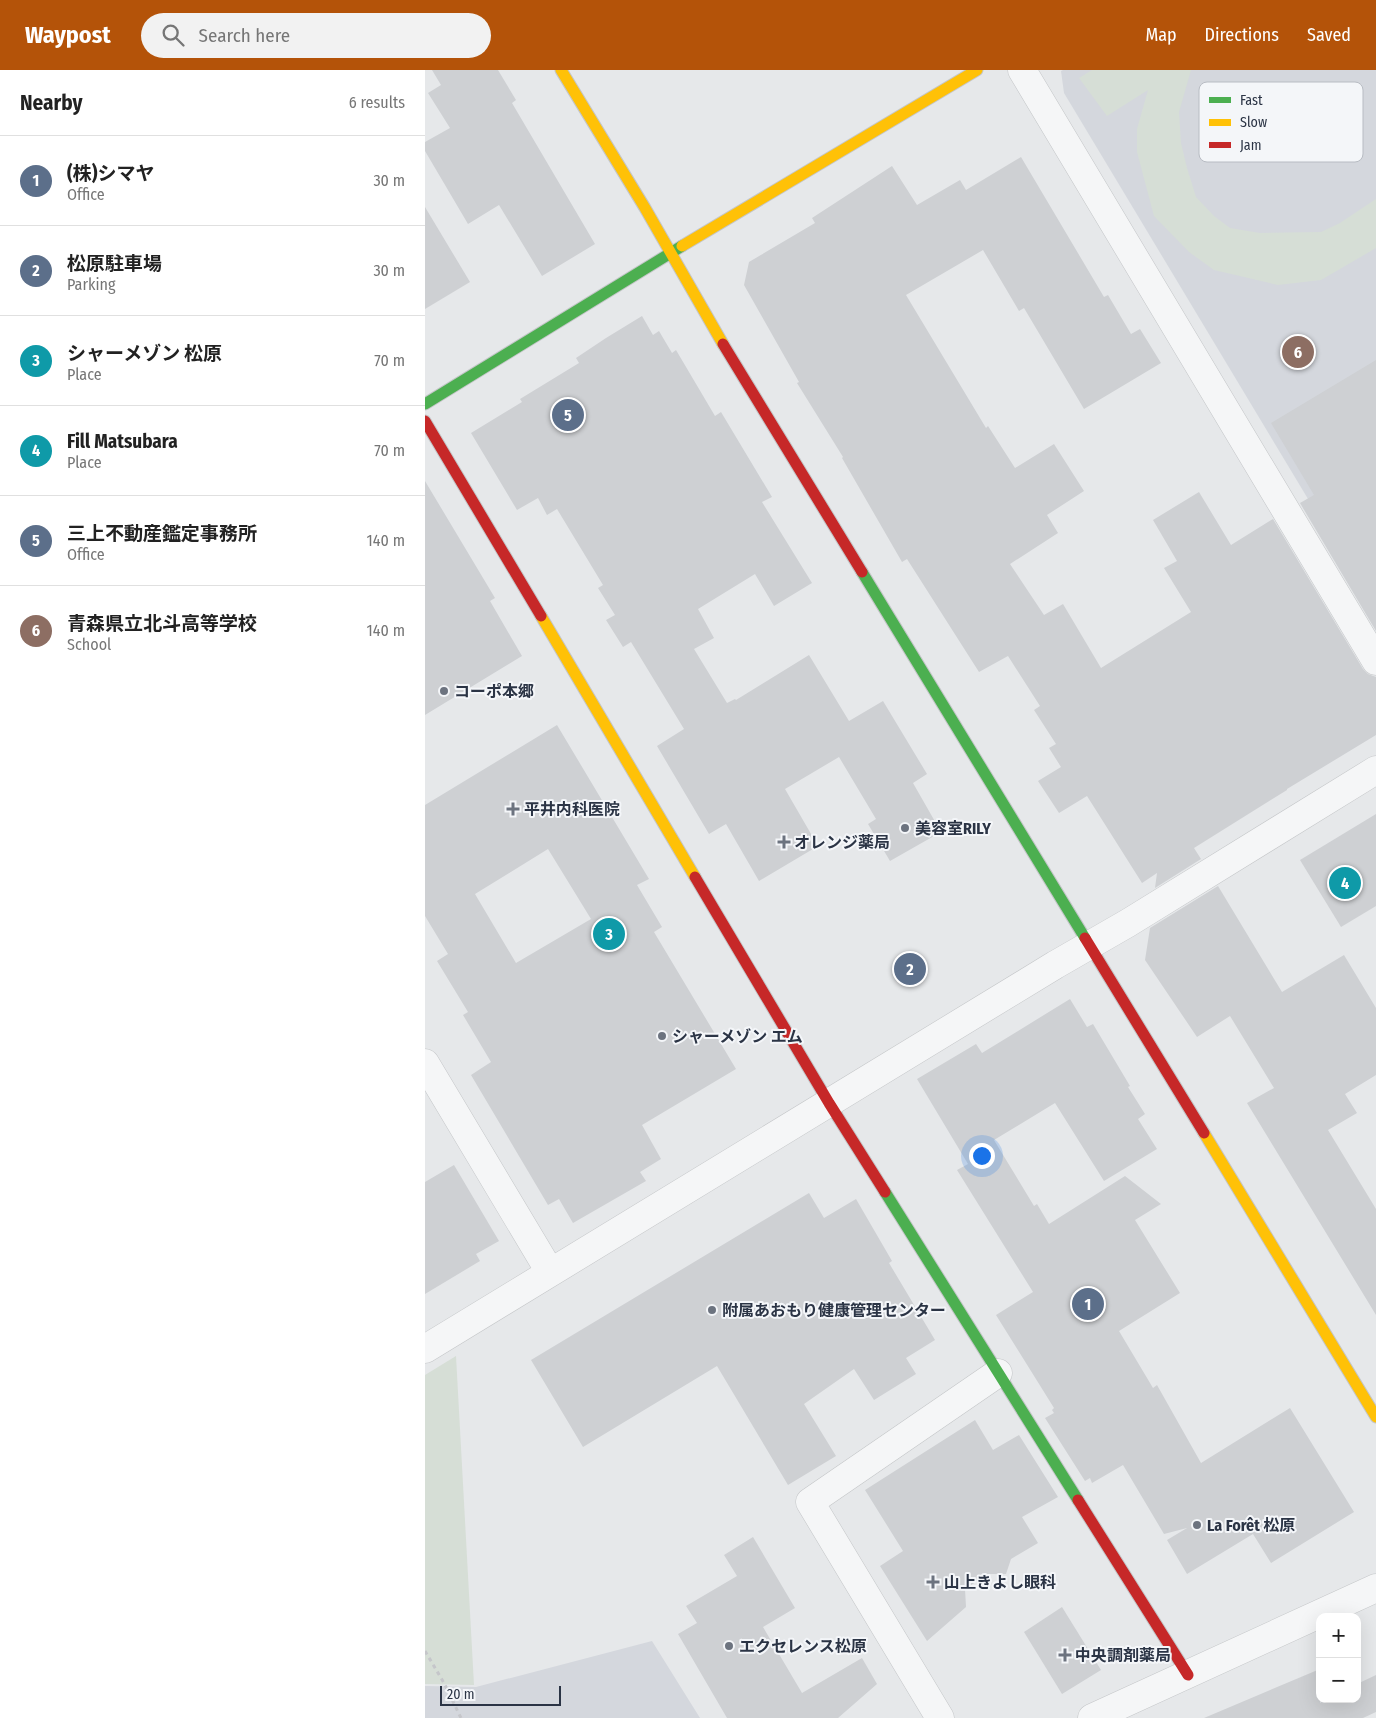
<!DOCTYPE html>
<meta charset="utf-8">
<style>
body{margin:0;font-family:"Fira Sans Condensed","Noto Sans JP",sans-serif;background:#f2f2f2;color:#222}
.controls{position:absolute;right:15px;bottom:15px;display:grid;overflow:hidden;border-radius:10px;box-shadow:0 5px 20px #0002}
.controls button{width:45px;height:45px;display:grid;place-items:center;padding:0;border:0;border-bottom:1px solid #e0e0e0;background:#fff;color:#222;font:25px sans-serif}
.scale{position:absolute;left:15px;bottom:12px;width:121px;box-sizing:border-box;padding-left:5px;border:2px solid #2b3445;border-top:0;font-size:14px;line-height:18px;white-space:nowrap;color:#2b3445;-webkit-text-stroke:4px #f4f6f9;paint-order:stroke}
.you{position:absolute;left:556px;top:1085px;width:18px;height:18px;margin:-12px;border:4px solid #fff;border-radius:50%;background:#1a73e8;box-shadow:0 0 0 8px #1a73e833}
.badge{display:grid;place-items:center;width:32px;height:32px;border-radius:50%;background:#b45309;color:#fff;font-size:16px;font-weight:700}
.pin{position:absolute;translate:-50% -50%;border:2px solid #fff;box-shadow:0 1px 5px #0006}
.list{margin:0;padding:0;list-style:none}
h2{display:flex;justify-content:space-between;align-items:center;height:65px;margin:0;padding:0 20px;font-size:21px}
h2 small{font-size:16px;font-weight:400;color:#767676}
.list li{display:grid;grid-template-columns:32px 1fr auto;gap:15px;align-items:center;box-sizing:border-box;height:90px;padding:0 20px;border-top:1px solid #e0e0e0}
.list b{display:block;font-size:19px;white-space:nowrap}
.list p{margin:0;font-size:16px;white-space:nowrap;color:#767676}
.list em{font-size:16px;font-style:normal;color:#767676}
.icon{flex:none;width:28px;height:28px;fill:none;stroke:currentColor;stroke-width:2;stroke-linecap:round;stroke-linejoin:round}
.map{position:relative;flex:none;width:951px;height:1648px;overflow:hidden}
header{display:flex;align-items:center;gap:30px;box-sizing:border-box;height:70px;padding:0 25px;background:#b45309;color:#fff}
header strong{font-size:24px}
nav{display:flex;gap:28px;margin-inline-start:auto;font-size:18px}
.search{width:350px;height:45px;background:#f2f2f2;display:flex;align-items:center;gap:12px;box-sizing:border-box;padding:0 18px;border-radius:28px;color:#767676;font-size:19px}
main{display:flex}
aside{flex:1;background:#fff}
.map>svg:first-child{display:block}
.built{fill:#d4d7dd}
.green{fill:#d6ded6}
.building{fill:#ced0d3;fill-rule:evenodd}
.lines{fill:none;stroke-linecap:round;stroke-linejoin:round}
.street-casing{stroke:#c4c6c8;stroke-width:29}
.fast-casing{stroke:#c4c6c8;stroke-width:13}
.slow-casing{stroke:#c4c6c8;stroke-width:13}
.jam-casing{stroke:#c4c6c8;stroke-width:13}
.path{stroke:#c5c6ca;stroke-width:3;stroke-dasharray:4 4;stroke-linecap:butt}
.street{stroke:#f5f6f7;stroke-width:28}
.fast{stroke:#4caf50;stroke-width:11}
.slow{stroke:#ffc107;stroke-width:11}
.jam{stroke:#c62828;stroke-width:11}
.poi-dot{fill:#6c737f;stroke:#f4f6f9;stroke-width:2}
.labels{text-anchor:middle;stroke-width:4;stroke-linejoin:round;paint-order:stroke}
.poi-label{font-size:16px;font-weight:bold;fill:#2b3445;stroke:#f4f6f9;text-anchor:start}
.key{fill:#f4f6f9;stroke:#b8bcc3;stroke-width:1}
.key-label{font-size:14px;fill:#2b3445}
</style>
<header>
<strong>Waypost</strong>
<div class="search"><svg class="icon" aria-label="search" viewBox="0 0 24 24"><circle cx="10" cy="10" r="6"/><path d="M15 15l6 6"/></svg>Search here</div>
<nav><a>Map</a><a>Directions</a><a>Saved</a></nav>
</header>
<main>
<aside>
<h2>Nearby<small>6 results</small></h2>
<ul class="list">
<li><span class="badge" style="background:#5c6f8a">1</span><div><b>(株)シマヤ</b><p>Office</p></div><em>30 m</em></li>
<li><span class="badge" style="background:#5c6f8a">2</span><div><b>松原駐車場</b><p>Parking</p></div><em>30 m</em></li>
<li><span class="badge" style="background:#0f9aa8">3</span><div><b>シャーメゾン 松原</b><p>Place</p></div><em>70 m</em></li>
<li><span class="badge" style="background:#0f9aa8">4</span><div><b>Fill Matsubara</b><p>Place</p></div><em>70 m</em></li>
<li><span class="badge" style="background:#5c6f8a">5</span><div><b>三上不動産鑑定事務所</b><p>Office</p></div><em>140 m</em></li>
<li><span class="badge" style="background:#8d6e63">6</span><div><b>青森県立北斗高等学校</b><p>School</p></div><em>140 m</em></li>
</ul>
</aside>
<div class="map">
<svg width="951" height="1648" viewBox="0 0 951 1648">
<rect width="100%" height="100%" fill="#e6e8ea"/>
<g class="built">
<path d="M638,0H951V542L639,23L636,1Z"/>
<path d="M227,1571L275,1648H0V1616L51,1617Z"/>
</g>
<g class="green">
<path d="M667,0H766L754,42L756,73L762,98L771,127L789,146L805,158L835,163L896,162L915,153L951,129V178L896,210L853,215L789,200L764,182L729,146L712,82V59L723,20L682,46L654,8Z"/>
<path d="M31,1286L49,1615L0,1614V1305Z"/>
</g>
<g class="building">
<path d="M7,0H73L91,30L87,33L170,174L117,206L74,135L43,154L0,81V72L25,58L3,23L16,15Z"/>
<path d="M596,87L679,227L683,225L706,264L715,259L736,293L659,339L599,238L594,241L558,180L481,225L561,358L563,356L590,398L629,374L659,421L622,445L633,463L585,494L619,545L638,534L676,598L766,542L739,498L752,491L728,450L774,422L806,475L848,449L938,599L943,604L951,607V665L862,719V720L769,778L776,789L730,818L732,803L717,813L662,726L634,743L613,711L636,697L624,678L631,674L609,640L615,636L583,586L554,602L482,489L477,492L417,388L418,387L372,313L374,312L319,215L324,192L390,153L387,148L467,96L492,135L535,110L541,120Z"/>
<path d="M0,137L45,212L0,239Z"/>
<path d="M217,246L228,265L234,261L247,283L251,280L290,346L296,342L347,427L337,432L387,513L349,536L330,504L273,539L289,568L269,579L302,633L310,629L311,630L384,585L424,651L458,631L502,704L488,713L516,762L465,791L443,754L451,749L414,687L360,719L393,776L334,811L301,754L284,764L232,676L259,659L206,572L198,577L181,550L190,545L173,518L178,515L132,439L122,445L113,428L92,440L46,363L97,332L95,329L154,293L151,288L181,268Z"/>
<path d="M951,290V561L875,433L889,425L846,353Z"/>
<path d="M0,411L70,528L65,531L97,586L0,645Z"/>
<path d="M132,655L224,809L212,815L237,857L229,862L311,999L217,1055L236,1089L215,1102L221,1111L148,1153L134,1129L123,1135L46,1005L66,992L38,945L43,942L12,891L23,884L0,846V735ZM123,779L166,849L91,893L50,824Z"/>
<path d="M951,744V836L916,857L875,790Z"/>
<path d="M793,816L857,922L919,885L951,938V1005L920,1024L932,1043L903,1060L951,1139V1245L822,1033L849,1018L805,946L772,967L720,890L725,858Z"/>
<path d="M645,929L662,957L668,954L705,1016L703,1017L720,1044L713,1049L732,1079L679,1111L630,1033L569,1070L609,1136L612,1134L624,1154L700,1106L736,1134L710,1150L755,1223L694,1261L728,1318L732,1315L776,1393L865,1338L929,1442L846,1493L828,1464L762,1504L742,1470L762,1458L739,1464L698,1395L667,1413L665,1408L660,1411L620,1348L629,1343L627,1340L629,1338L571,1245L608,1222L532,1100L543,1094L492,1009L551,974L557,983Z"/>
<path d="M29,1095L74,1171L51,1184L55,1191L0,1224V1112Z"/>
<path d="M384,1123L399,1148L431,1129L467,1191L464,1193L510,1270L481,1288L491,1304L449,1330L429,1299L379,1334L411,1386L363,1415L292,1296L158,1377L106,1290Z"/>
<path d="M550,1350L568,1380L594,1365L633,1427L597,1447L613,1473L586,1489L581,1504H563L540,1519L541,1537L502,1571L455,1496L478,1481L440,1420Z"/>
<path d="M328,1467L370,1538L338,1557L377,1623L437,1588L452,1614L413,1648H302L253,1564L272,1553L261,1536L312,1506L299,1485Z"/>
<path d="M637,1537L676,1600L637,1624L599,1562Z"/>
<path d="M895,1599V1633L902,1629H932V1614L951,1605V1642L938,1648H779Z"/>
</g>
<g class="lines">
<defs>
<g id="street">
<path d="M597,0L951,591"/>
<path d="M0,993L125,1202"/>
<path d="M0,1279L630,895L703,853L951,700"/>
<path d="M515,1648L385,1432L573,1303"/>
<path d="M667,1648L951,1518"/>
</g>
<g id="fast">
<path d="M0,334L257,176"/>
<path d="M437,502L660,868"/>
<path d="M460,1122L653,1430"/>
</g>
<g id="slow">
<path d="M136,0L220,138L298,274"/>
<path d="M257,176L552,0"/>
<path d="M116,546L270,807"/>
<path d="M779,1063L951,1347"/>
</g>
<g id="jam">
<path d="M298,274L437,502"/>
<path d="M0,351L116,546"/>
<path d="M270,807L404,1033L460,1122"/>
<path d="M660,868L779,1063"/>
<path d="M653,1430L763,1605"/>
</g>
</defs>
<use href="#street" class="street-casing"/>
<use href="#fast" class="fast-casing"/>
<use href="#slow" class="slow-casing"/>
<use href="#jam" class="jam-casing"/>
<path class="path" d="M0,1581L19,1613L36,1648"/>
<use href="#street" class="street"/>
<use href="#fast" class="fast"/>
<use href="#slow" class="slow"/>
<use href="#jam" class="jam"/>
</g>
<g class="poi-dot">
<circle cx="19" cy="621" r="5"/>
<path d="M85.5 731.5h5v5h5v5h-5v5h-5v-5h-5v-5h5z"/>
<circle cx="480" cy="758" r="5"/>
<path d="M356.5 764.5h5v5h5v5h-5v5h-5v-5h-5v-5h5z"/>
<circle cx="237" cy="966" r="5"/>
<circle cx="287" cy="1240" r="5"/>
<circle cx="772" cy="1455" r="5"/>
<path d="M505.5 1504.5h5v5h5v5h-5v5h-5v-5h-5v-5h5z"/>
<circle cx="304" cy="1576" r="5"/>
<path d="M637.5 1577.5h5v5h5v5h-5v5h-5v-5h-5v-5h5z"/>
</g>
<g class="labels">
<g class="poi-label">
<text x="29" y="627">コーポ本郷</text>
<text x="99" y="745">平井内科医院</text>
<text x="490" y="764">美容室RILY</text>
<text x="369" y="778">オレンジ薬局</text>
<text x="247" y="972">シャーメゾン エム</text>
<text x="297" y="1246">附属あおもり健康管理センター</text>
<text x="782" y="1461">La Forêt 松原</text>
<text x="519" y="1518">山上きよし眼科</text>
<text x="314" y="1582">エクセレンス松原</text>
<text x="650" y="1591">中央調剤薬局</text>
</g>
</g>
<rect x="774" y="12" width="164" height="80" rx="8" class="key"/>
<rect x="784" y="27" width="22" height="6" fill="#4caf50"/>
<rect x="784" y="49" width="22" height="7" fill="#ffc107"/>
<rect x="784" y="72" width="22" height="6" fill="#c62828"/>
<g class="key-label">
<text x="815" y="35">Fast</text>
<text x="815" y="57">Slow</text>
<text x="815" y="80">Jam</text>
</g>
</svg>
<div class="controls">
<button>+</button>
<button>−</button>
</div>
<div class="scale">20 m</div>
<div class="you"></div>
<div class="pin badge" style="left:663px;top:1234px;background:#5c6f8a">1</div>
<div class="pin badge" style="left:485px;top:899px;background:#5c6f8a">2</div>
<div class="pin badge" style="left:184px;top:864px;background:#0f9aa8">3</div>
<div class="pin badge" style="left:920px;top:813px;background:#0f9aa8">4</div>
<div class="pin badge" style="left:143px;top:345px;background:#5c6f8a">5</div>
<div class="pin badge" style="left:873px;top:282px;background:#8d6e63">6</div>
</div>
</main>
